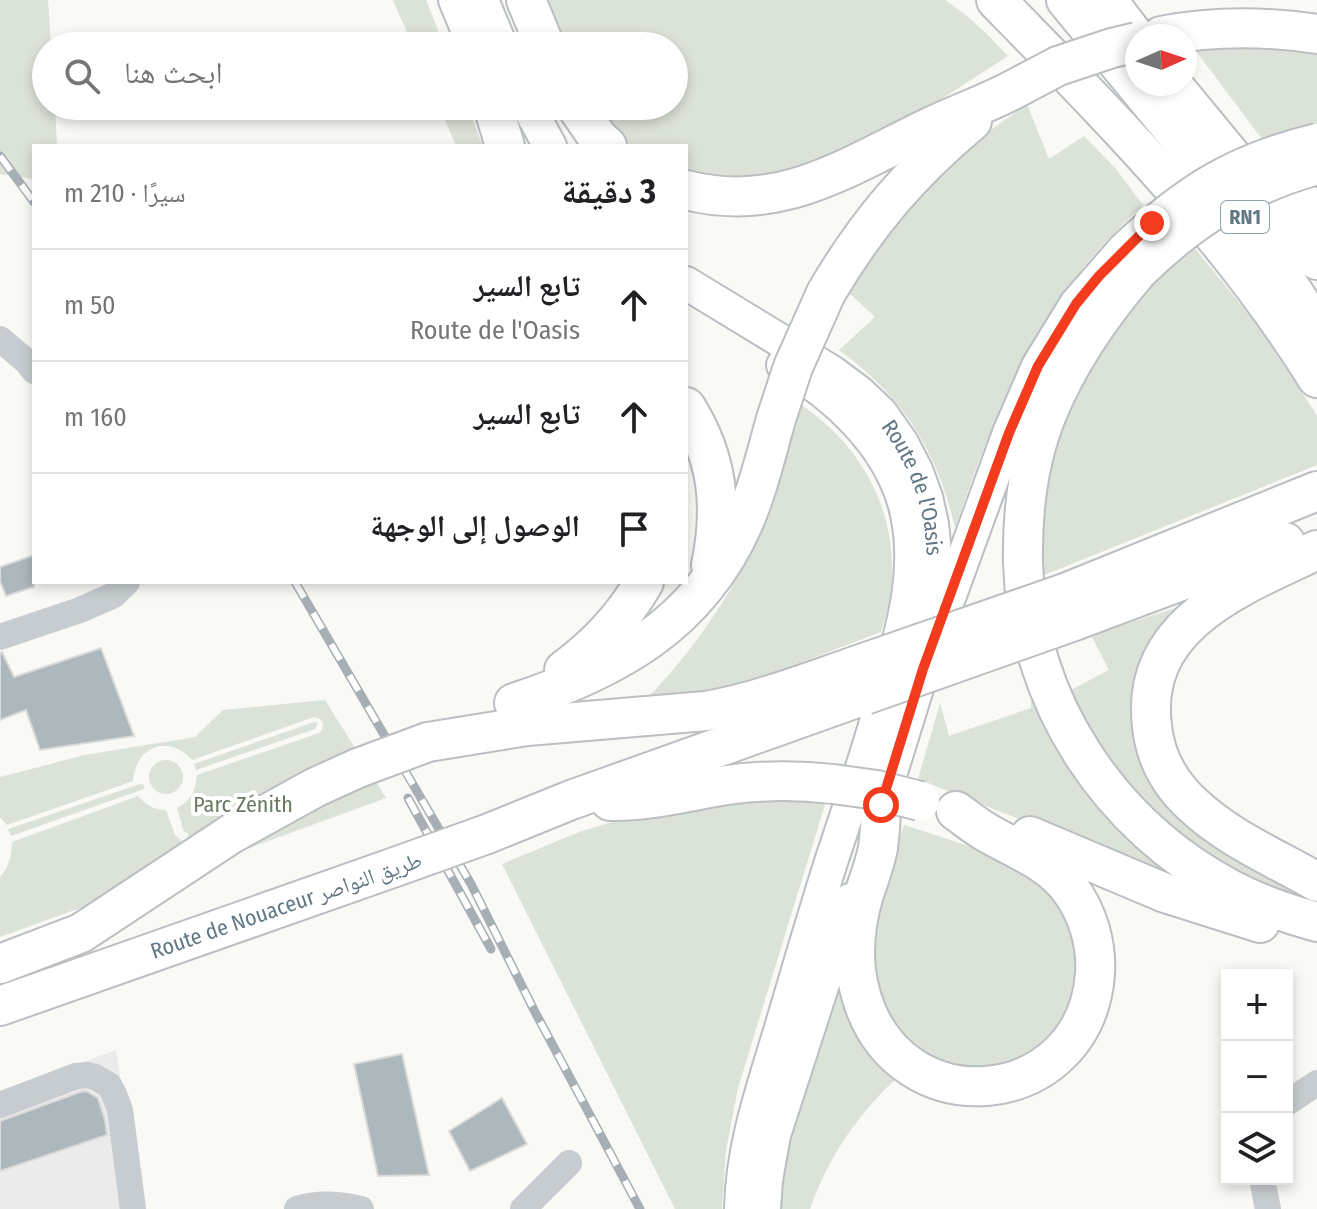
<!DOCTYPE html>
<html lang="ar">
<meta charset="utf-8">
<style>
body{margin:0;font-family:"Fira Sans Condensed","Noto Naskh Arabic",sans-serif;background:#f6f6f6;color:#202124;direction:rtl}
.controls{position:absolute;right:24px;bottom:24px;display:grid;overflow:hidden;border-radius:0px;box-shadow:0 4px 12px #0003}
.controls button{width:72px;height:72px;display:grid;place-items:center;padding:0;border:0;border-bottom:2px solid #e0e0e0;background:#fff;color:#202124;font:40px sans-serif}
.compass{position:absolute;left:1125px;top:24px;width:72px;height:72px;border-radius:50%;background:#fff;box-shadow:0 4px 12px #0003;rotate:87deg}
.stop{position:absolute;width:24px;height:24px;margin:-18px;border:6px solid #f33b1d;border-radius:50%;background:#fff}
.stop.end{background:#f33b1d;border-color:#fff;box-shadow:0 2px 8px #0008}
.list{margin:0;padding:0;list-style:none}
h2{display:flex;justify-content:space-between;align-items:center;height:104px;margin:0;padding:0 32px;font-size:34px}
h2 small{font-size:26px;font-weight:400;color:#757577}
.list li{display:grid;grid-template-columns:52px 1fr auto;gap:24px;align-items:center;box-sizing:border-box;height:112px;padding:0 32px;border-top:2px solid #e0e0e0}
.list b{display:block;font-size:30px;white-space:nowrap}
.list p{margin:0;font-size:26px;white-space:nowrap;color:#757577}
.list em{font-size:26px;font-style:normal;color:#757577}
.icon{flex:none;width:44px;height:44px;fill:none;stroke:currentColor;stroke-width:2;stroke-linecap:round;stroke-linejoin:round}
.map{position:relative;flex:none;width:1317px;height:1209px;overflow:hidden;direction:ltr}
.search{position:absolute;background:#fff;box-shadow:0 4px 12px #0003;left:32px;top:32px;width:656px;height:88px;display:flex;align-items:center;gap:20px;box-sizing:border-box;padding:0 28px;border-radius:44px;color:#757577;font-size:30px}
.panel{position:absolute;background:#fff;box-shadow:0 4px 12px #0003;left:32px;top:144px;width:656px;height:440px;border-radius:0px;direction:rtl}
.map>svg:first-child{display:block}
.built{fill:#eaebea}
.green{fill:#dbe2d7}
.building{fill:#acb8bc;stroke:#dbdbd9;stroke-width:2}
.lines{fill:none;stroke-linecap:round;stroke-linejoin:round}
.major-casing{stroke:#b9bfc2;stroke-width:36}
.highway-casing{stroke:#bbbfc2;stroke-width:42}
.minor{stroke:#c6cccf;stroke-width:26}
.major{stroke:#fff;stroke-width:32}
.highway{stroke:#fff;stroke-width:38}
.rail-casing{stroke:#a6afb4;stroke-width:9}
.rail{stroke:#fff;stroke-width:6;stroke-dasharray:18;stroke-linecap:butt}
.major-bridge-casing{stroke:#b9bfc2;stroke-width:36;stroke-linecap:butt}
.highway-bridge-casing{stroke:#bbbfc2;stroke-width:42;stroke-linecap:butt}
.major-bridge{stroke:#fff;stroke-width:32}
.highway-bridge{stroke:#fff;stroke-width:38}
.route{stroke:#f33b1d;stroke-width:10}
.labels{text-anchor:middle;stroke-width:8;stroke-linejoin:round;paint-order:stroke}
.shield{fill:#fff;stroke:#90a0a9;stroke-width:2}
.shield-label{font-size:20px;font-weight:bold;fill:#617884}
.street-label{font-size:22px;fill:#617884;stroke:#fff}
.park-label{font-size:22px;fill:#687b61;stroke:#fff}
</style>
<div class="map">
<svg width="1317" height="1209" viewBox="0 0 1317 1209">
<rect width="100%" height="100%" fill="#f9f9f6"/>
<path class="built" d="M116,1050L141,1209H0V1092Z"/>
<g class="green">
<path d="M0,0H48L51,46H46V106H55L57,146H34V179L0,174Z"/>
<path d="M393,0H426L444,46H413Z"/>
<path d="M543,0H945C969,16 989,35 1008,56L858,153L793,179L686,176V146H630L621,139L593,106H674V46H563Z"/>
<path d="M1317,45V124L1286,131L1265,143L1193,47Z"/>
<path d="M1027,104L1049,159L1084,136L1116,169L1143,205C1122,225 1102,245 1084,267C1023,343 986,437 955,528C937,450 904,398 839,350L875,317L847,291L888,229L966,148Z"/>
<path d="M439,106H467L483,146H456Z"/>
<path d="M1194,247L1258,326L1314,411L1317,416V465L1032,580L1035,515L1070,391L1151,280Z"/>
<path d="M801,405C863,446 899,514 891,590C889,604 885,619 881,632L736,687L644,702C683,661 716,618 742,568C768,516 783,459 801,405Z"/>
<path d="M1191,603L1137,736L1317,893V913L1211,869L1087,743L1071,690L1109,670L1091,635Z"/>
<path d="M1032,672L1225,896L1026,822L918,779L940,703L949,736L1031,708Z"/>
<path d="M325,700L386,798L194,868L190,863L188,833L184,832L177,808C191,800 196,790 197,775L319,733L322,730L323,723L320,719L314,717L192,760C168,733 135,747 133,781L7,825L0,817V777L85,755L195,737L223,710Z"/>
<path d="M314,722L318,723L315,729L196,770L194,764Z"/>
<circle cx="166" cy="777" r="17"/>
<path d="M140,784L144,785V789L11,836L8,829Z"/>
<path d="M138,796C146,805 154,810 166,810L175,835L181,840L183,871L0,937V877C9,868 12,854 12,842Z"/>
<path d="M827,798L738,1088L726,1150L722,1209H675L502,864L579,832L619,820L743,799Z"/>
<path d="M904,825L966,845L1006,861L1022,870L1058,898L1077,933L1079,1000L1045,1048L1002,1067L960,1068L929,1057L901,1035L878,994L874,964L879,912L887,877Z"/>
<path d="M845,973L902,1073C860,1111 829,1155 810,1209H779L787,1145Z"/>
</g>
<g class="building">
<path d="M34,555V587L6,596L0,581V567Z"/>
<path d="M101,648L134,736L40,750L26,710L0,720V653L2,652L14,677Z"/>
<path d="M402,1054L429,1175L378,1176L354,1064Z"/>
<path d="M86,1091L98,1098L105,1120L107,1135L0,1171V1121L80,1092Z"/>
<path d="M502,1098L527,1144L470,1171L449,1131Z"/>
</g>
<g class="lines">
<defs>
<g id="major">
<path d="M455,0L474,46"/>
<path d="M482,0L501,46"/>
<path d="M528,106L550,146"/>
<path id="s1" d="M686,283L832,372L860,393L881,413L902,443L916,470L926,497L932,524L935,553L934,581L923,669L878,814"/>
<path d="M942,617L1009,433L1038,366L1076,304L1124,249"/>
<path d="M741,1209C742,1144 765,1082 783,1021C799,967 815,912 832,859C850,805 868,752 883,698C901,634 923,568 904,502C886,442 835,395 783,365"/>
<path d="M764,1209L766,1180L774,1135L850,900"/>
</g>
<g id="highway">
<path d="M526,0L545,46"/>
<path d="M996,0C1112,119 1229,236 1317,378"/>
<path d="M1066,0L1248,221L1317,329"/>
<path d="M1107,0L1137,39"/>
<path d="M1161,36C1213,26 1264,26 1317,34"/>
<path d="M1172,84L1317,260"/>
<path d="M493,106L505,146"/>
<path d="M576,106L598,138L607,146"/>
<path d="M1270,173L1289,191L1317,213"/>
<path d="M686,190C780,214 847,167 928,128C959,113 992,102 1022,85"/>
<path d="M1138,271C1101,314 1069,360 1047,414C1028,461 1022,512 1023,563C1027,702 1110,826 1232,890C1259,904 1288,914 1317,922"/>
<path d="M826,293C867,223 910,173 972,121"/>
<path d="M686,407C718,458 723,507 711,565"/>
<path d="M1317,550C1242,586 1139,623 1152,726C1155,757 1170,784 1193,805C1228,838 1275,858 1317,882"/>
<path d="M1065,593L1317,491"/>
<path d="M1074,621L1285,542"/>
<path d="M564,670C597,646 624,617 644,582"/>
<path d="M514,703C615,670 698,625 743,524C758,490 766,454 776,419"/>
<path d="M428,742L527,726L706,711C757,702 806,683 855,666"/>
<path d="M610,801C649,802 689,791 727,785C763,780 798,780 833,784"/>
<path d="M881,805C881,820 880,834 878,848C875,864 869,879 864,894C854,928 851,961 861,995C899,1129 1085,1110 1095,974C1097,945 1088,913 1070,889C1048,860 1016,850 986,832C975,826 966,818 956,811"/>
<path d="M487,834L571,800L865,695"/>
<path d="M1030,836L1165,893L1260,923"/>
<path d="M0,964L81,933L231,834L316,787L358,768"/>
<path d="M0,1006L395,867"/>
</g>
</defs>
<use href="#major" class="major-casing"/>
<use href="#highway" class="highway-casing"/>
<g class="minor">
<path d="M0,339L26,361L34,371"/>
<path d="M0,637L80,610L114,595L127,582"/>
<path d="M1287,1103L1317,1083"/>
<path d="M0,1105L76,1076L88,1075L95,1077L109,1085L114,1094L120,1110L133,1209"/>
<path d="M1262,1179L1268,1209"/>
<path d="M297,1209C320,1202 338,1204 361,1209"/>
<path d="M523,1209L569,1163"/>
</g>
<use href="#major" class="major"/>
<use href="#highway" class="highway"/>
<defs>
<g id="rail">
<path d="M0,156L34,202"/>
<path d="M295,582L471,884L534,1010L640,1209"/>
<path d="M408,798L491,949"/>
</g>
</defs>
<use href="#rail" class="rail-casing"/>
<use href="#rail" class="rail"/>
<defs>
<path id="major-bridge" d="M1124,249C1185,191 1234,160 1317,140"/>
<g id="highway-bridge">
<path d="M1022,85L1058,66L1112,48L1137,42"/>
<path d="M1138,271C1191,219 1245,185 1317,165"/>
<path d="M776,419L793,367L826,293"/>
<path d="M855,666L1065,593"/>
<path d="M865,695L1074,621"/>
<path d="M358,768L428,742"/>
<path d="M833,784L877,790L920,801"/>
<path d="M395,867L487,834"/>
</g>
</defs>
<use href="#major-bridge" class="major-bridge-casing"/>
<use href="#highway-bridge" class="highway-bridge-casing"/>
<use href="#major-bridge" class="major-bridge"/>
<use href="#highway-bridge" class="highway-bridge"/>
</g>
<g class="lines">
<path class="route" d="M881,805L923,669L1009,433L1038,366L1076,304L1099,276L1152,223"/>
</g>
<g class="labels">
<rect class="shield" x="1221" y="201" width="48" height="32" rx="6"/>
<g class="shield-label">
<text x="1245" y="224">RN1</text>
</g>
<g class="street-label">
<text dy="8" stroke="none"><textPath href="#s1" startOffset="318">Route de l'Oasis</textPath></text>
<text transform="translate(286 905) rotate(-19)" y="8">Route de Nouaceur طريق النواصر</text>
</g>
<g class="park-label">
<text x="243" y="812">Parc Zénith</text>
</g>
</g>
</svg>
<div class="controls">
<button>+</button>
<button>−</button>
<button><svg class="icon" aria-label="layers" viewBox="0 0 24 24"><path d="M12 4l9 5-9 5-9-5zM3 14l9 5 9-5"/></svg></button>
</div>
<svg class="compass" viewBox="-18 -18 36 36"><path d="M0-13l5 13h-10z" fill="#e53935"/><path d="M0 13l5-13h-10z" fill="#757577"/></svg>
<div class="stop" style="left:881px;top:805px"></div>
<div class="stop end" style="left:1152px;top:223px"></div>
<div class="search"><svg class="icon" aria-label="search" viewBox="0 0 24 24"><circle cx="10" cy="10" r="6"/><path d="M15 15l6 6"/></svg>ابحث هنا</div>
<section class="panel">
<h2>3 دقيقة<small>سيرًا · 210 m</small></h2>
<ul class="list">
<li><svg class="icon" aria-label="ahead" viewBox="0 0 24 24"><path d="M12 20V5M6 11l6-6 6 6"/></svg><div><b>تابع السير</b><p>Route de l'Oasis</p></div><em>50 m</em></li>
<li><svg class="icon" aria-label="ahead" viewBox="0 0 24 24"><path d="M12 20V5M6 11l6-6 6 6"/></svg><div><b>تابع السير</b></div><em>160 m</em></li>
<li><svg class="icon" aria-label="arrive" viewBox="0 0 24 24"><path d="M6 21V4h12l-3 4 3 4H6"/></svg><div><b>الوصول إلى الوجهة</b></div></li>
</ul>
</section>
</div>
